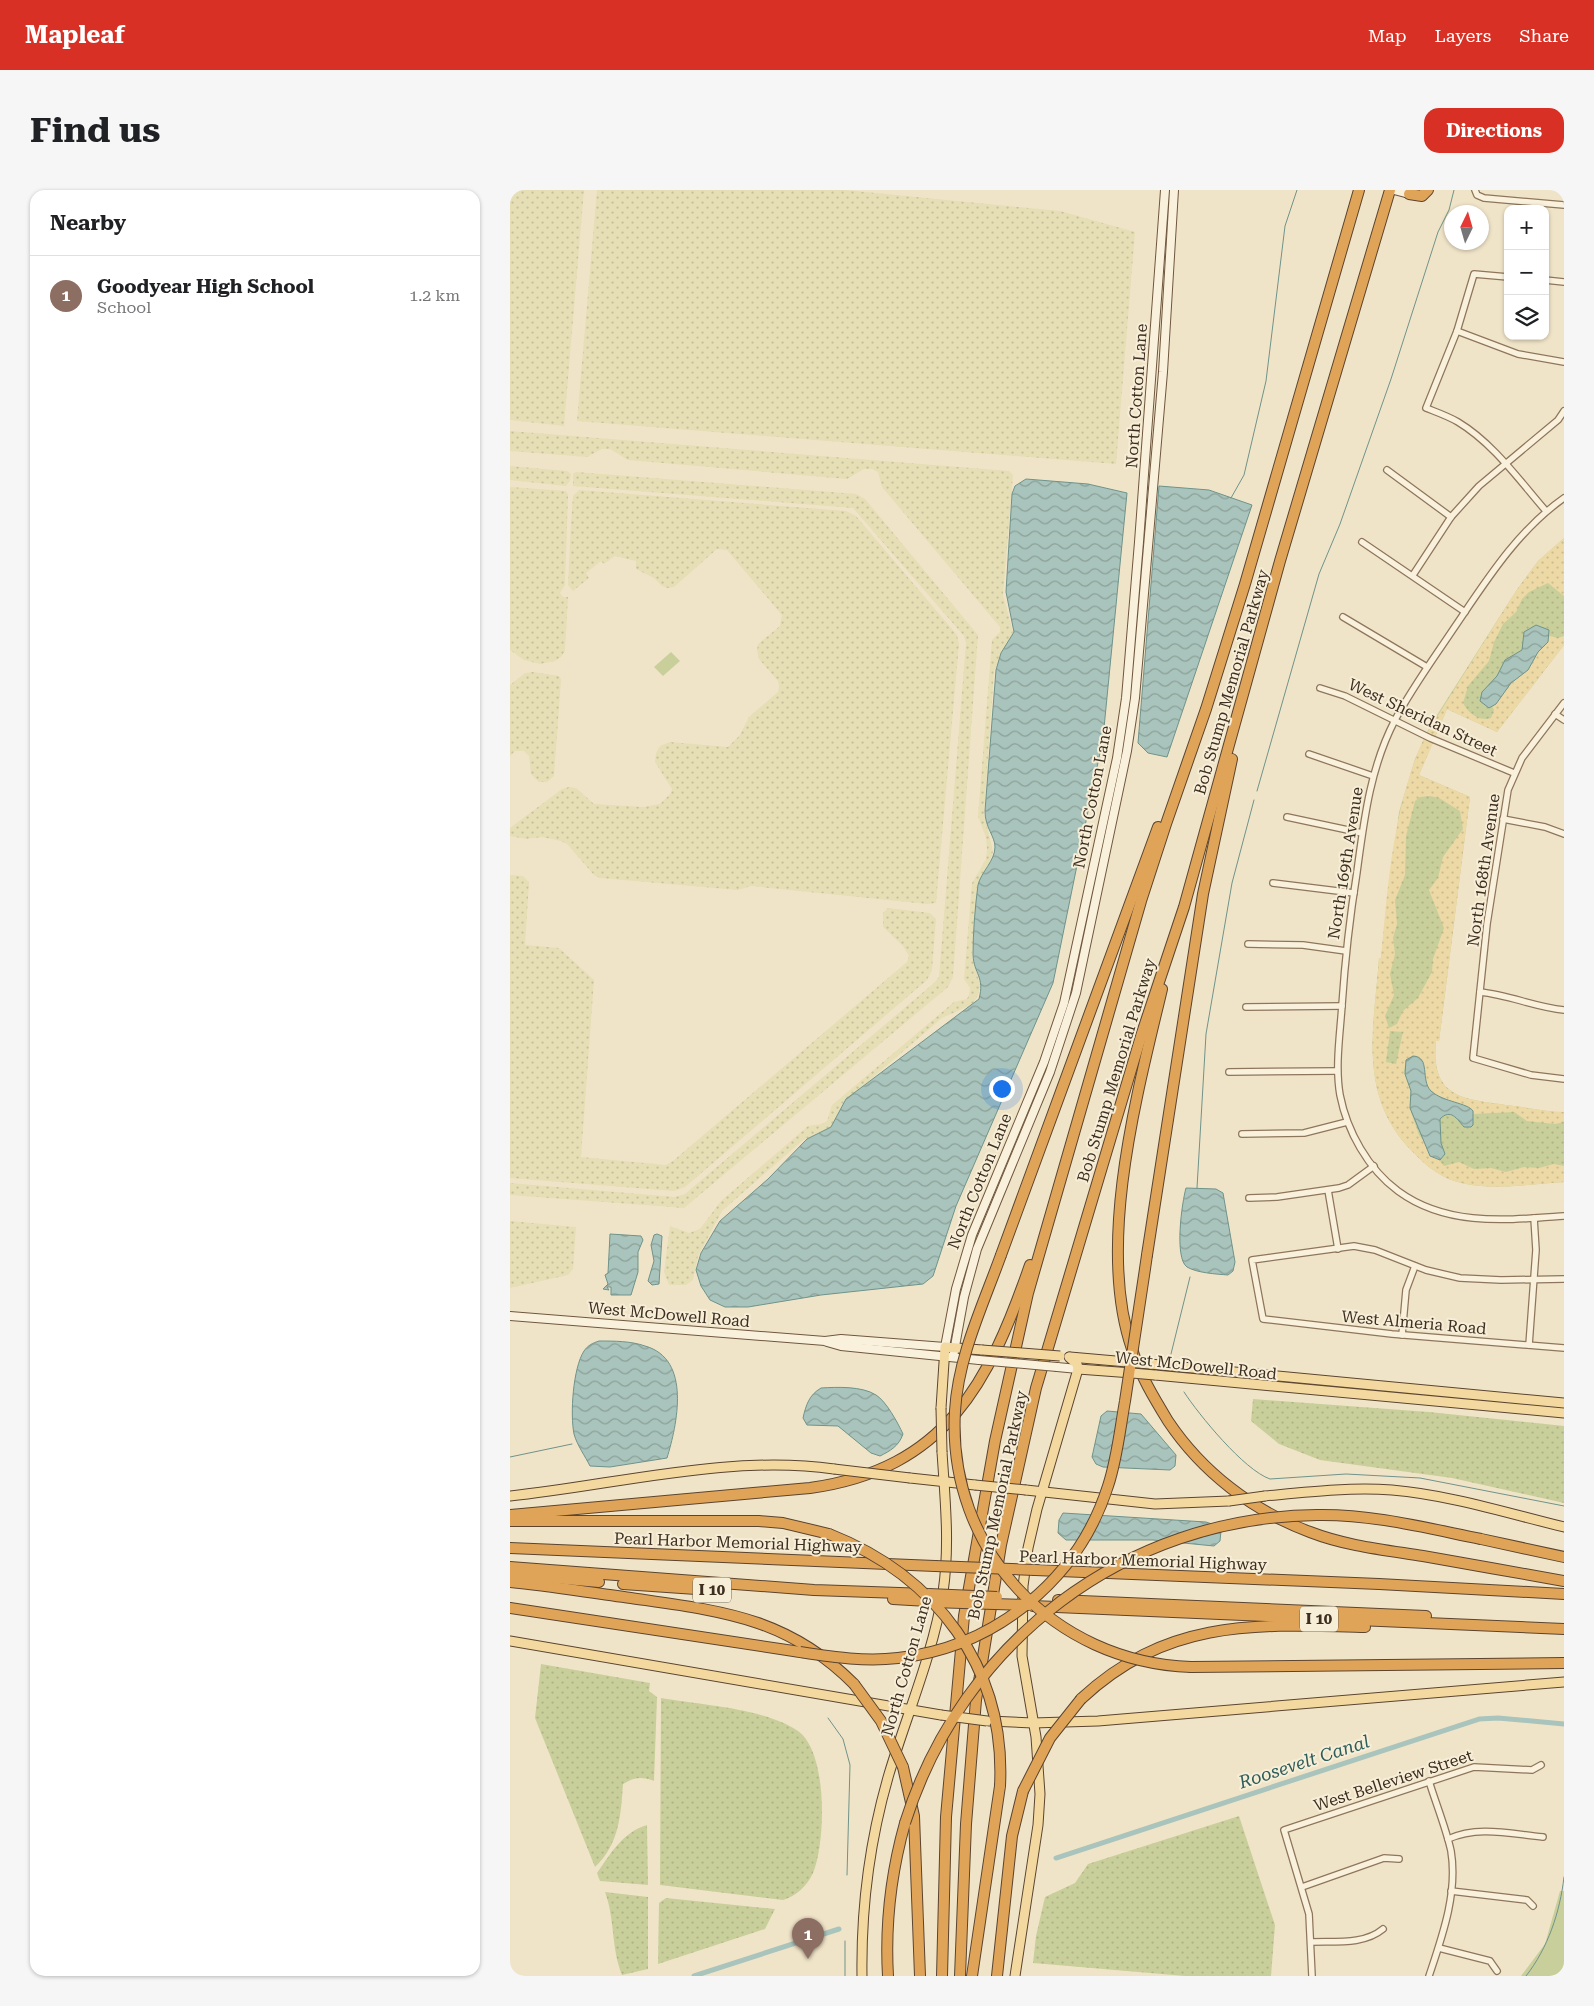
<!DOCTYPE html>
<meta charset="utf-8">
<style>
body{margin:0;font-family:"Roboto Serif",serif;background:#f6f6f6;color:#202124}
.controls{position:absolute;right:15px;top:15px;display:grid;overflow:hidden;border-radius:10px;box-shadow:0 1px 4px #0004}
.controls button{width:45px;height:45px;display:grid;place-items:center;padding:0;border:0;border-bottom:1px solid #e0e0e0;background:#fff;color:#202124;font:25px sans-serif}
.compass{position:absolute;left:934px;top:15px;width:45px;height:45px;border-radius:50%;background:#fff;box-shadow:0 1px 4px #0004;rotate:5deg}
.you{position:absolute;left:491px;top:898px;width:18px;height:18px;margin:-12px;border:4px solid #fff;border-radius:50%;background:#1a73e8;box-shadow:0 0 0 8px #1a73e833}
.badge{display:grid;place-items:center;width:32px;height:32px;border-radius:50%;background:#d93025;color:#fff;font-size:16px;font-weight:700}
.pin{position:absolute;translate:-50% -41px;filter:drop-shadow(0 1px 2px #0008)}
.pin::after{content:'';position:absolute;top:26px;width:18px;height:15px;background:inherit;clip-path:polygon(0 0,100% 0,50% 100%)}
.list{margin:0;padding:0;list-style:none}
h2{display:flex;justify-content:space-between;align-items:center;height:65px;margin:0;padding:0 20px;font-size:21px}
h2 small{font-size:16px;font-weight:400;color:#757577}
.list li{display:grid;grid-template-columns:32px 1fr auto;gap:15px;align-items:center;box-sizing:border-box;height:80px;padding:0 20px;border-top:1px solid #e0e0e0}
.list b{display:block;font-size:19px;white-space:nowrap}
.list p{margin:0;font-size:16px;white-space:nowrap;color:#757577}
.list em{font-size:16px;font-style:normal;color:#757577}
.icon{flex:none;width:28px;height:28px;fill:none;stroke:currentColor;stroke-width:2;stroke-linecap:round;stroke-linejoin:round}
.map{position:relative;flex:none;width:1054px;height:1786px;overflow:hidden;border-radius:15px}
header{display:flex;align-items:center;gap:30px;box-sizing:border-box;height:70px;padding:0 25px;background:#d93025;color:#fff}
header strong{font-size:24px}
nav{display:flex;gap:28px;margin-inline-start:auto;font-size:18px}
.intro{display:flex;align-items:center;justify-content:space-between;box-sizing:border-box;height:120px;padding:0 30px}
h1{margin:0;font-size:35px}
.button{padding:12px 22px;border-radius:15px;background:#d93025;color:#fff;font-size:18px;font-weight:700}
main{display:flex;gap:30px;padding:0 30px}
aside{flex:1;background:#fff;border-radius:15px;box-shadow:0 1px 4px #0004}
.map>svg:first-child{display:block}
.farmland{fill:url(#farmland-dots)}
.grass{fill:url(#grass-dots)}
.sand{fill:url(#sand-dots);fill-rule:evenodd}
.park{fill:#c9cf9b}
.water{fill:url(#water-waves);stroke:#6f938a}
.lines{fill:none;stroke-linecap:round;stroke-linejoin:round}
.stream{stroke:#6f938a;stroke-width:1}
.canal{stroke:#a9c4bc;stroke-width:5}
.street-casing{stroke:#8d765c;stroke-width:8}
.secondary-casing{stroke:#6f573f;stroke-width:10}
.primary-casing{stroke:#5b4430;stroke-width:11}
.highway-casing{stroke:#5b4430;stroke-width:12}
.street{stroke:#faf1dc;stroke-width:5.5}
.secondary{stroke:#faf1dc;stroke-width:8}
.primary{stroke:#f3d9a0;stroke-width:9}
.highway{stroke:#e0a458;stroke-width:10}
.secondary-bridge-casing{stroke:#6f573f;stroke-width:10;stroke-linecap:butt}
.primary-bridge-casing{stroke:#5b4430;stroke-width:11;stroke-linecap:butt}
.highway-bridge-casing{stroke:#5b4430;stroke-width:12;stroke-linecap:butt}
.secondary-bridge{stroke:#faf1dc;stroke-width:8}
.primary-bridge{stroke:#f3d9a0;stroke-width:9}
.highway-bridge{stroke:#e0a458;stroke-width:10}
.labels{text-anchor:middle;stroke-width:4;stroke-linejoin:round;paint-order:stroke}
.shield{fill:#f7eed8;stroke:#756857;stroke-width:1}
.shield-label{font-size:15px;font-weight:bold;fill:#3d2e20}
.street-label{font-size:16px;fill:#3d2e20;stroke:#f7eed8}
.water-label{font-size:18px;font-style:italic;fill:#2f5d5a;stroke:#f7eed8}
</style>
<header>
<strong>Mapleaf</strong>
<nav><a>Map</a><a>Layers</a><a>Share</a></nav>
</header>
<div class="intro"><h1>Find us</h1><a class="button">Directions</a></div>
<main>
<aside>
<h2>Nearby<small></small></h2>
<ul class="list">
<li><span class="badge" style="background:#8d6e63">1</span><div><b>Goodyear High School</b><p>School</p></div><em>1.2 km</em></li>
</ul>
</aside>
<div class="map">
<svg width="1054" height="1786" viewBox="0 0 1054 1786">
<defs>
<pattern id="farmland-dots" width="8" height="8" patternUnits="userSpaceOnUse" patternTransform="scale(1.25)"><rect width="8" height="8" fill="#e6deb5"/><path d="M2 2h.1M6 6h.1" fill="none" stroke="#c6bf9b" stroke-width="1.8" stroke-linecap="round"/></pattern>
<pattern id="grass-dots" width="8" height="8" patternUnits="userSpaceOnUse" patternTransform="scale(1.25)"><rect width="8" height="8" fill="#c9cf9b"/><path d="M2 2h.1M6 6h.1" fill="none" stroke="#aeb285" stroke-width="1.8" stroke-linecap="round"/></pattern>
<pattern id="sand-dots" width="8" height="8" patternUnits="userSpaceOnUse" patternTransform="scale(1.25)"><rect width="8" height="8" fill="#ecd9a5"/><path d="M2 2h.1M6 6h.1" fill="none" stroke="#cbbb8e" stroke-width="1.8" stroke-linecap="round"/></pattern>
<pattern id="water-waves" width="16" height="10" patternUnits="userSpaceOnUse" patternTransform="scale(1.25)"><rect width="16" height="10" fill="#a9c4bc"/><path d="M0 5q4-4 8 0t8 0" fill="none" stroke="#8ba098"/></pattern>
</defs>
<rect width="100%" height="100%" fill="#f0e4c8"/>
<g class="farmland">
<path d="M0,0H74L54,236L0,230Z"/>
<path d="M87,0H335L550,21L625,42L606,274L67,231Z"/>
<path d="M0,241L499,281L503,285L493,405L503,442L484,481L474,624L483,661L481,670L470,688L462,766L470,794L469,803L463,814L432,828L333,913L321,937L292,951L212,1021L188,1066L183,1090L176,1095H159L154,1082L160,1036L179,1043L190,1039L211,1011L298,936L312,934L317,931L322,915L444,812L457,809L459,805L460,798L454,789L462,693L476,669L477,659L476,648L468,626L482,450L490,442V437L372,297L368,282L362,279H354L337,289L118,270L100,259H92L77,267L0,261Z"/>
<path d="M0,276L57,281L61,284L60,291L56,296L0,290Z"/>
<path d="M66,282L346,304L355,309L468,445L443,787L438,797L174,1018L0,1005V993L165,1007L175,1004L424,793L429,787L456,453L454,446L343,318L63,296V284Z"/>
<path d="M0,297L56,301L58,305L55,395L50,403L53,407H58L55,461L51,467L45,471L30,474L14,470L0,460Z"/>
<path d="M69,300L336,321L346,326L447,445L449,454L426,713L417,714L241,696L228,700L90,688L84,685L57,654L51,651L32,647L16,649L0,646V638L52,599L59,597L66,598L84,614L134,617L150,614L161,603L162,599L145,572L146,563L150,556L160,552L218,557L230,545L239,527L268,502L269,497L268,491L249,469L247,460L248,454L270,436L272,425L217,360L207,359L164,397L158,398L152,396L144,388L126,379V371L105,366L94,374L91,371L76,383L79,388L63,401L58,395L61,333L63,306Z"/>
<path d="M23,482L49,486L51,490L44,586L37,592H29L21,584L19,566L14,561H5L0,566V495L15,483Z"/>
<path d="M0,685L13,686L19,692L15,755L49,758L84,790L71,967L156,975L163,971L397,772L399,766L393,756L373,737V723L378,718L420,723L426,729L422,780L417,790L175,997L164,1001L0,988Z"/>
<path d="M0,1031L66,1037L63,1079L58,1085L0,1098Z"/>
</g>
<g class="grass">
<path d="M1054,348V455L987,542L937,519L909,585L960,607L929,851H926C920,911 957,909 1004,916C1021,918 1037,922 1054,922V992C1022,994 987,1000 956,994C933,990 917,977 902,961C847,905 864,838 869,768H871L889,622L905,569L920,536L1006,401L1028,371Z"/>
<path d="M743,1209L919,1222L1054,1236V1313L942,1288L810,1270L769,1254L741,1231Z"/>
<path d="M31,1474L140,1493L139,1501L147,1507L144,1591C131,1586 125,1587 113,1594C111,1625 109,1655 85,1677L25,1528Z"/>
<path d="M151,1508C192,1515 254,1518 288,1541C318,1562 316,1652 303,1683C297,1696 286,1706 273,1710L150,1695Z"/>
<path d="M729,1626L765,1735L761,1786H675L523,1773L526,1746L535,1707L565,1693L578,1674Z"/>
<path d="M137,1635L138,1695L90,1691L87,1683C101,1663 113,1642 137,1635Z"/>
<path d="M95,1702L138,1707V1779L112,1785C101,1758 105,1729 95,1702Z"/>
<path d="M156,1708L265,1719L255,1739L148,1774L149,1713Z"/>
</g>
<g class="sand">
<path d="M1054,348V406L1038,393L1019,402L1012,409L1006,422L993,434L984,452L979,471L958,496L953,513C958,523 969,532 981,528L984,520L982,516L1001,493L1018,480L1026,464L1040,446L1048,448L1054,446V455L987,542L937,519L925,547L917,543L1006,401L1028,371Z"/>
<path d="M914,548L923,553L909,585L960,607L929,851H926C920,911 957,909 1004,916C1021,918 1037,922 1054,922V932L1045,934L1017,931L1004,922L963,924V921C949,914 920,910 916,892C914,885 915,878 913,871L896,870L894,881L900,897L901,922L909,945L934,976L949,972L964,979L981,978L996,982L1014,977L1029,978L1044,974L1054,976V992C1022,994 987,1000 956,994C933,990 917,977 902,961C847,905 864,838 869,768H871C878,694 883,617 914,548ZM920,606L929,608L950,621L953,639L933,667L928,688L919,700L934,738L923,769L922,782L908,808L893,821L887,834L879,838L875,826L884,805L880,784L885,764L883,748L887,734L885,710L895,685L896,646L905,611L910,607ZM880,841L893,842L886,874L876,872Z"/>
</g>
<g class="park">
<path d="M161,462L170,471L153,486L144,477Z"/>
<path d="M1050,1701H1054V1786H1011L1035,1754Z"/>
</g>
<g class="water">
<path d="M516,289L578,294L617,303L593,548L543,793L446,1016L423,1086L413,1094L311,1105L238,1117H215L200,1110L191,1096L186,1080L191,1063L210,1031L258,989L297,949L321,937L336,909L469,809C475,787 464,784 463,765C463,743 465,717 468,695C471,682 485,671 485,657C485,646 475,638 475,621L486,480L491,463L504,442L496,402L502,304L505,296Z"/>
<path d="M649,296L699,300L742,315L657,567L638,563L628,553Z"/>
<path d="M1026,435L1039,440L1038,452L1028,462L1018,480L1001,493L986,514L979,518L970,511L972,502L987,486L995,470L1012,460L1014,442Z"/>
<path d="M903,866C921,867 910,890 921,901C933,912 958,913 963,921V935L961,937H954C947,929 941,918 930,929L931,953L935,964L930,970L920,966L900,918L901,901L895,884L896,870Z"/>
<path d="M676,998L706,999L713,1003L725,1072L723,1081L718,1085C706,1084 687,1083 677,1077C664,1068 672,1012 676,998Z"/>
<path d="M100,1044L131,1046L133,1050L128,1062V1082L121,1105H101V1097H97L99,1100L93,1099L98,1094L95,1085L98,1083Z"/>
<path d="M147,1044L152,1046L149,1094L142,1095L138,1091L144,1071L141,1055L144,1045Z"/>
<path d="M89,1151C104,1151 121,1151 135,1156C182,1169 167,1235 157,1268L100,1277L80,1276C75,1266 67,1255 64,1244C60,1224 63,1178 74,1161C78,1155 83,1153 89,1151Z"/>
<path d="M311,1198C327,1197 352,1196 366,1205C376,1211 388,1233 393,1244C389,1256 380,1261 370,1266L361,1263L328,1236L297,1235L293,1228C296,1215 299,1205 311,1198Z"/>
<path d="M597,1221L631,1224L666,1265L665,1276L660,1280L593,1277L586,1274L582,1267L591,1226Z"/>
<path d="M553,1323L696,1332L708,1336L711,1341L710,1351L704,1356L643,1350H556L548,1343L549,1330Z"/>
</g>
<g class="lines">
<g class="stream">
<path d="M721,308L734,285L756,191L775,36L787,0"/>
<path d="M747,601L809,384L830,334L881,189L928,42L939,20L944,0"/>
<path d="M687,998L696,844L722,693L744,610"/>
<path d="M661,1164L680,1087"/>
<path d="M674,1202C689,1225 734,1280 760,1289L836,1284L910,1288L1054,1316"/>
<path d="M0,1267L62,1254"/>
<path d="M318,1528L333,1549L340,1575L337,1685"/>
<path d="M335,1786V1751"/>
<path d="M1016,1786C1038,1758 1050,1722 1054,1687"/>
</g>
<g class="canal">
<path d="M546,1668L969,1529L988,1528L1054,1534"/>
<path d="M184,1786L329,1739"/>
</g>
<defs>
<g id="street">
<path d="M965,0L967,5L974,8L1054,15"/>
<path d="M998,87L964,84L947,141L916,218C926,222 938,226 948,232C983,253 1009,290 1036,321"/>
<path d="M1035,90L1054,92"/>
<path d="M947,141L1008,164L1054,172"/>
<path d="M877,280L941,327"/>
<path d="M1054,308C1007,341 976,391 944,438C924,468 902,498 885,530C860,578 854,630 847,682C840,726 835,770 832,815C830,845 825,876 830,905C837,941 858,979 888,1001C937,1037 997,1030 1054,1026"/>
<path d="M852,352L955,422"/>
<path d="M903,385L941,327L969,296L1048,230L1054,221"/>
<path d="M833,427L917,477"/>
<path d="M810,498L835,506L920,548L1004,583"/>
<path d="M1054,513L1012,568L998,600L977,734L963,868L1021,885L1054,889"/>
<path d="M1045,524L1054,530"/>
<path d="M799,564L863,586"/>
<path d="M777,627L852,643"/>
<path d="M993,629L1035,637L1054,644"/>
<path d="M763,693L844,703"/>
<path d="M738,754L793,755L836,761"/>
<path d="M970,802C999,805 1025,817 1054,820"/>
<path d="M736,817L832,816"/>
<path d="M719,882L827,881"/>
<path d="M732,944L794,943L837,932"/>
<path d="M818,1000L828,1059"/>
<path d="M739,1008L767,1007L829,998L838,995L864,976"/>
<path d="M1054,1089L991,1090L950,1088L916,1080L865,1060L844,1056L742,1070L753,1129L882,1144L1054,1158"/>
<path d="M892,1145L896,1100L905,1076"/>
<path d="M1019,1155L1026,1060L1024,1028"/>
<path d="M919,1591C926,1614 936,1638 941,1661C948,1703 932,1747 919,1786"/>
<path d="M938,1649C968,1635 1001,1644 1033,1647"/>
<path d="M792,1697L874,1668L889,1669"/>
<path d="M941,1701L1017,1710L1023,1716"/>
<path d="M801,1752C825,1751 854,1755 873,1739"/>
<path d="M929,1758L980,1771L987,1781"/>
<path d="M802,1786L799,1724L774,1640L964,1577L1022,1580L1031,1575"/>
</g>
<g id="secondary">
<path d="M884,0L899,4"/>
<path d="M0,1126L315,1151L331,1149L435,1157L446,1099L462,1045L534,872L554,813L607,568L616,508L629,352L655,0"/>
<path d="M317,1152L331,1156L469,1170"/>
<path d="M443,1167L454,1107L467,1059L540,882L566,803L617,561L625,508L653,182L664,0"/>
<path d="M547,1177L568,1179"/>
</g>
<g id="primary">
<path d="M560,1167L617,1172"/>
<path d="M640,1174L1054,1213"/>
<path d="M568,1179L622,1183"/>
<path d="M645,1185L1054,1223"/>
<path d="M431,1218L435,1157L472,1160"/>
<path d="M400,1288L465,1295"/>
<path d="M516,1300L645,1314L719,1311"/>
<path d="M0,1306C105,1295 219,1264 324,1279"/>
<path d="M755,1306C797,1302 839,1297 882,1300C940,1305 997,1323 1054,1337"/>
<path d="M0,1451L431,1525"/>
<path d="M479,1531L523,1533L588,1531L1054,1492"/>
<path d="M352,1786C351,1718 360,1649 379,1584C397,1524 423,1464 433,1402C440,1355 435,1309 432,1262"/>
<path d="M505,1786L528,1635L530,1604L526,1547L512,1466L513,1396L518,1358L527,1319L568,1179L567,1174L559,1167"/>
</g>
<g id="highway">
<path d="M899,4L912,6L918,0"/>
<path d="M652,799C627,904 586,1055 622,1159C630,1185 644,1208 658,1231C692,1282 743,1321 800,1342C836,1356 875,1360 913,1366C960,1374 1007,1383 1054,1391"/>
<path d="M491,1065L648,637"/>
<path d="M637,1065L693,704L722,569"/>
<path d="M0,1325L300,1298C436,1279 479,1193 520,1075"/>
<path d="M1,1331H249L273,1333L319,1344"/>
<path d="M971,1349L1054,1367"/>
<path d="M0,1358L425,1376"/>
<path d="M0,1377L304,1400L418,1404"/>
<path d="M525,1380L869,1394L1054,1404"/>
<path d="M0,1384L89,1392"/>
<path d="M0,1392C41,1396 81,1403 121,1408C211,1421 277,1427 344,1494"/>
<path d="M113,1394L186,1399"/>
<path d="M383,1409L418,1411"/>
<path d="M548,1410L916,1426"/>
<path d="M523,1416L1054,1439"/>
<path d="M0,1418L290,1462"/>
<path d="M681,1477L1054,1473"/>
<path d="M571,1509C657,1429 744,1434 855,1437"/>
<path d="M393,1577L404,1626L410,1786"/>
<path d="M378,1786C375,1734 381,1683 395,1633"/>
<path d="M432,1786L436,1627L454,1426L485,1251L518,1103L631,711L656,634L696,519L735,394L849,0"/>
<path d="M450,1786L456,1634L466,1510L491,1355L526,1198L632,843L674,717L770,371L880,0"/>
<path d="M462,1786L490,1596"/>
<path d="M487,1786L502,1646L513,1601"/>
</g>
</defs>
<use href="#street" class="street-casing"/>
<use href="#secondary" class="secondary-casing"/>
<use href="#primary" class="primary-casing"/>
<use href="#highway" class="highway-casing"/>
<use href="#street" class="street"/>
<use href="#secondary" class="secondary"/>
<use href="#primary" class="primary"/>
<use href="#highway" class="highway"/>
<defs>
<path id="secondary-bridge" d="M469,1170L547,1177"/>
<g id="primary-bridge">
<path d="M472,1160L550,1166"/>
<path d="M617,1172L640,1174"/>
<path d="M622,1183L645,1185"/>
<path d="M431,1218L432,1262"/>
<path d="M324,1279L400,1288"/>
<path d="M465,1295L516,1300"/>
<path d="M719,1311L755,1306"/>
<path d="M431,1525L477,1531"/>
</g>
<g id="highway-bridge">
<path d="M491,1065C473,1115 448,1167 445,1221C437,1360 543,1472 681,1477"/>
<path d="M319,1344C426,1386 496,1478 490,1596"/>
<path d="M425,1376L525,1380"/>
<path d="M419,1404L487,1407"/>
<path d="M421,1412L519,1415"/>
<path d="M290,1462C323,1467 355,1472 388,1468C485,1457 568,1390 598,1296C607,1269 610,1239 615,1211C622,1163 630,1114 637,1065"/>
<path d="M344,1494L371,1531L393,1577"/>
<path d="M513,1601L540,1548L571,1509"/>
<path d="M395,1633C452,1451 616,1327 807,1325C862,1324 916,1338 971,1349"/>
</g>
</defs>
<use href="#secondary-bridge" class="secondary-bridge-casing"/>
<use href="#primary-bridge" class="primary-bridge-casing"/>
<use href="#highway-bridge" class="highway-bridge-casing"/>
<use href="#secondary-bridge" class="secondary-bridge"/>
<use href="#primary-bridge" class="primary-bridge"/>
<use href="#highway-bridge" class="highway-bridge"/>
</g>
<g class="labels">
<g class="shield">
<rect x="183" y="1387.5" width="38" height="25" rx="4"/>
<rect x="790" y="1416.5" width="38" height="25" rx="4"/>
</g>
<g class="shield-label">
<text x="202" y="1405">I 10</text>
<text x="809" y="1434">I 10</text>
</g>
<g class="street-label">
<text transform="translate(626 206) rotate(-86)" y="6">North Cotton Lane</text>
<text transform="translate(721 492) rotate(-74)" y="6">Bob Stump Memorial Parkway</text>
<text transform="translate(913 527) rotate(25)" y="6">West Sheridan Street</text>
<text transform="translate(582 607) rotate(-79)" y="6">North Cotton Lane</text>
<text transform="translate(835 673) rotate(-81)" y="6">North 169th Avenue</text>
<text transform="translate(973 680) rotate(-82)" y="6">North 168th Avenue</text>
<text transform="translate(606 880) rotate(-73)" y="6">Bob Stump Memorial Parkway</text>
<text transform="translate(469 991) rotate(-68)" y="6">North Cotton Lane</text>
<text transform="translate(159 1124) rotate(5)" y="6">West McDowell Road</text>
<text transform="translate(904 1132) rotate(5)" y="6">West Almeria Road</text>
<text transform="translate(686 1175) rotate(6)" y="6">West McDowell Road</text>
<text transform="translate(487 1315) rotate(-78)" y="6">Bob Stump Memorial Parkway</text>
<text transform="translate(228 1352) rotate(2)" y="6">Pearl Harbor Memorial Highway</text>
<text transform="translate(633 1370) rotate(2)" y="6">Pearl Harbor Memorial Highway</text>
<text transform="translate(396 1476) rotate(-74)" y="6">North Cotton Lane</text>
<text transform="translate(883 1590) rotate(-18)" y="6">West Belleview Street</text>
</g>
<g class="water-label">
<text transform="translate(794 1572) rotate(-18)" y="6">Roosevelt Canal</text>
</g>
</g>
</svg>
<div class="controls">
<button>+</button>
<button>−</button>
<button><svg class="icon" aria-label="layers" viewBox="0 0 24 24"><path d="M12 4l9 5-9 5-9-5zM3 14l9 5 9-5"/></svg></button>
</div>
<svg class="compass" viewBox="-18 -18 36 36"><path d="M0-13l5 13h-10z" fill="#e53935"/><path d="M0 13l5-13h-10z" fill="#757577"/></svg>
<div class="you"></div>
<div class="pin badge" style="left:298px;top:1769px;background:#8d6e63">1</div>
</div>
</main>
